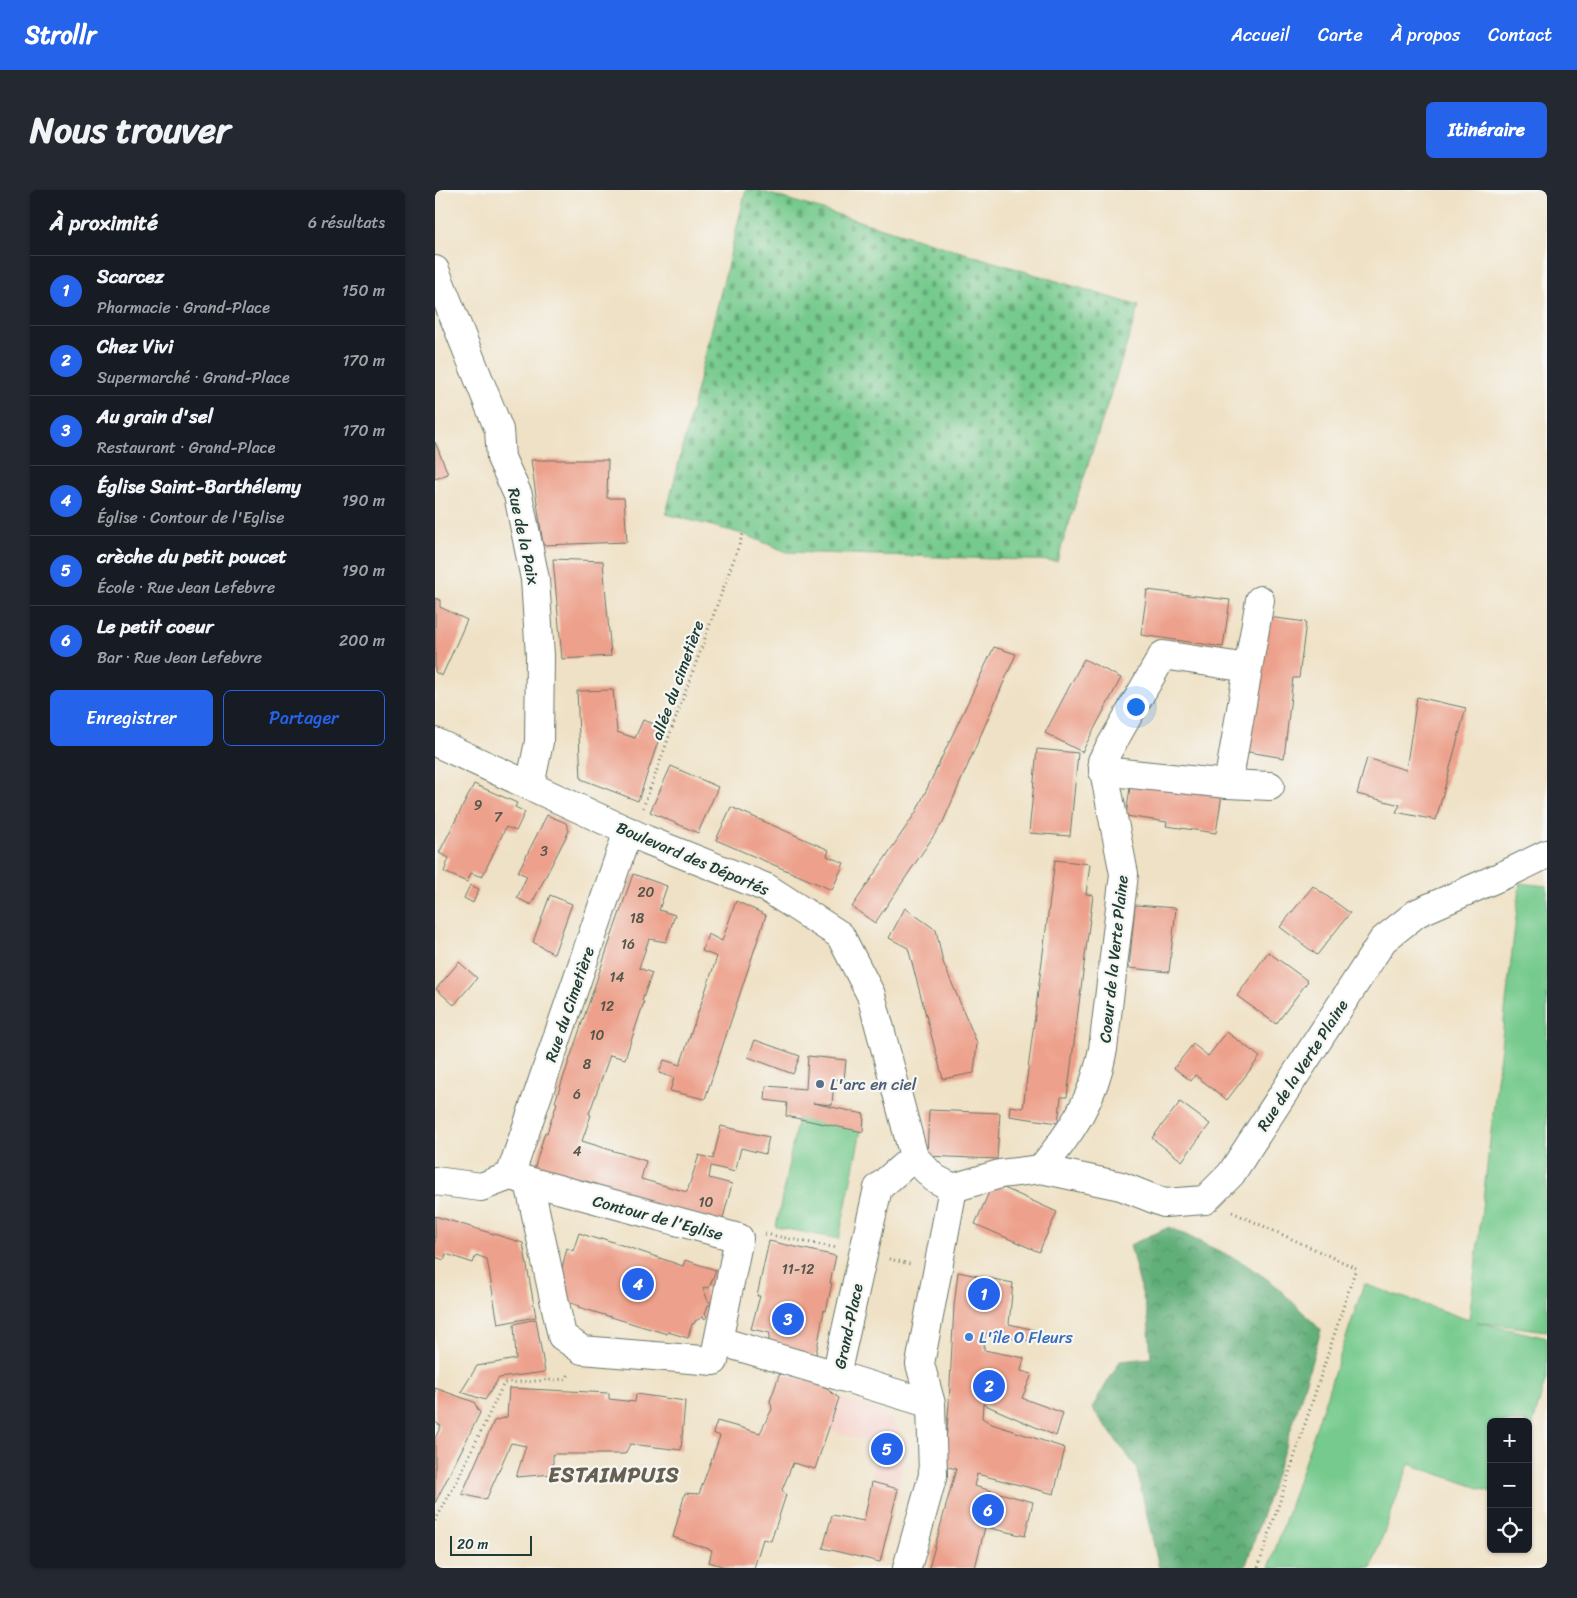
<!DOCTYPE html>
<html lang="fr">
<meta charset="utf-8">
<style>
body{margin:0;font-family:Sriracha,sans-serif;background:#242831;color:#f1f3f6}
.controls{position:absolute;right:15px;bottom:15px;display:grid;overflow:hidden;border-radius:8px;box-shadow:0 1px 4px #0004}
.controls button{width:45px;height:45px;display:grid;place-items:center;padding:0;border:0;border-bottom:1px solid #363941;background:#171b24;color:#f1f3f6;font:25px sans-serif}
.scale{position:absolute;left:15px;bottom:12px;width:82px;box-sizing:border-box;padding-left:5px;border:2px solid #1f3d34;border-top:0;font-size:14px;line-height:18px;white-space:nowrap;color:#1f3d34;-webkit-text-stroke:4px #f6f6f2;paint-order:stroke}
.you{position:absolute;left:700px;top:516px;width:18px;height:18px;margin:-12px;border:4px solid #fff;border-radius:50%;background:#1a73e8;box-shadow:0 0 0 8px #1a73e833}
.badge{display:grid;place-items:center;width:32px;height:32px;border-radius:50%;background:#2563eb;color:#fff;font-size:16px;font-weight:700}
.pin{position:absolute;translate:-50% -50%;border:2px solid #fff;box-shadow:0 1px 5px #0006}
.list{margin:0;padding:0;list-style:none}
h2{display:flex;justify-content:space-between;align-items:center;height:65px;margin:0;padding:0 20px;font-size:21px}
h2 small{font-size:16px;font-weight:400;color:#9ea1a6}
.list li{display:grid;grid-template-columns:32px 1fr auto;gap:15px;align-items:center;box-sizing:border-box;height:70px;padding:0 20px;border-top:1px solid #363941}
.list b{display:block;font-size:19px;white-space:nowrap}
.list p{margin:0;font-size:16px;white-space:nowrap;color:#9ea1a6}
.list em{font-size:16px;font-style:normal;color:#9ea1a6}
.actions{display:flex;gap:10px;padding:15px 20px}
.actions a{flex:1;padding:11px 0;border:1px solid #2563eb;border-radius:8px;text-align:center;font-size:18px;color:#2563eb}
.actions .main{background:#2563eb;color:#fff}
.icon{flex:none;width:28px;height:28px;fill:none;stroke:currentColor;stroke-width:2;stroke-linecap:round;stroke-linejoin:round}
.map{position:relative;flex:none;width:1112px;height:1378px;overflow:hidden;border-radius:8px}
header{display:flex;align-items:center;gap:30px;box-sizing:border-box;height:70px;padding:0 25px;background:#2563eb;color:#fff}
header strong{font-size:24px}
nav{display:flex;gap:28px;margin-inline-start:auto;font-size:18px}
.intro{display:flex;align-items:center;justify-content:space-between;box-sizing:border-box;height:120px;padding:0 30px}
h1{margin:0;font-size:35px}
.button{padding:12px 22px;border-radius:8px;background:#2563eb;color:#fff;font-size:18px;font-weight:700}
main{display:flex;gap:30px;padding:0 30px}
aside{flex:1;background:#171b24;border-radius:8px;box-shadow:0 1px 4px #0004}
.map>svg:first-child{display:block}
.built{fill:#f7d1c9}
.green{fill:#76ca8d;stroke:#4a8460}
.forest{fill:url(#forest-crowns);stroke:#407656}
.cemetery{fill:url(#cemetery-stones);stroke:#4a8460}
.building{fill:#eda08b}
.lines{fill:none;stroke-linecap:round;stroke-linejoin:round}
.street-casing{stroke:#687667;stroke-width:30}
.path{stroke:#687667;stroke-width:3;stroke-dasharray:1 4;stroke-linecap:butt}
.street{stroke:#fff;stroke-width:28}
.service-dot{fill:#5c6f8a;stroke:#f6f6f2;stroke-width:2}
.shop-dot{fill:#3f7fe0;stroke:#f6f6f2;stroke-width:2}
.labels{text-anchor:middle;stroke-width:4.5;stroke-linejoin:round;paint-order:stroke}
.number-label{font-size:14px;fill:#52564a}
.street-label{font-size:16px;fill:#1f3d34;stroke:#f6f6f2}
.service-label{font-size:16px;fill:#4e5e75;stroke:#f6f6f2;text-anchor:start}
.shop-label{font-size:16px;fill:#366cbe;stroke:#f6f6f2;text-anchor:start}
.district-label{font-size:21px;font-weight:bold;letter-spacing:1px;fill:#676052;stroke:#f6f6f2}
</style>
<header>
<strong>Strollr</strong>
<nav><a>Accueil</a><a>Carte</a><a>À propos</a><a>Contact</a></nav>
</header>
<div class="intro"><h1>Nous trouver</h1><a class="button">Itinéraire</a></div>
<main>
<aside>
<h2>À proximité<small>6 résultats</small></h2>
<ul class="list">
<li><span class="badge">1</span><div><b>Scarcez</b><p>Pharmacie · Grand-Place</p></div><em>150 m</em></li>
<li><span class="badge">2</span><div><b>Chez Vivi</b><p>Supermarché · Grand-Place</p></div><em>170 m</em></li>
<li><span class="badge">3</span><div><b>Au grain d'sel</b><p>Restaurant · Grand-Place</p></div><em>170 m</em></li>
<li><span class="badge">4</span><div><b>Église Saint-Barthélemy</b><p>Église · Contour de l'Eglise</p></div><em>190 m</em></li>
<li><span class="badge">5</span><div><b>crèche du petit poucet</b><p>École · Rue Jean Lefebvre</p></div><em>190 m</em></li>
<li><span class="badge">6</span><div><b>Le petit coeur</b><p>Bar · Rue Jean Lefebvre</p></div><em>200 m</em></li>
</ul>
<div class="actions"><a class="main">Enregistrer</a><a>Partager</a></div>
</aside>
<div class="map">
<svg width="1112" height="1378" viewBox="0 0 1112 1378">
<defs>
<pattern id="forest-crowns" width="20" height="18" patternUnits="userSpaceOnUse" patternTransform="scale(1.25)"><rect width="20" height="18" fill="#60ae78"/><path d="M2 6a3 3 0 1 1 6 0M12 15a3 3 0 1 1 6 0" fill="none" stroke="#4f8f63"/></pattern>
<pattern id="cemetery-stones" width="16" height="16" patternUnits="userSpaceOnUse" patternTransform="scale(1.25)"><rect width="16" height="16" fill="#76ca8d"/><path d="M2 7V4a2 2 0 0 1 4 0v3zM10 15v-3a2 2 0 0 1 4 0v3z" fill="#60a574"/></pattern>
</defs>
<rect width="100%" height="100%" fill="#f6f6f2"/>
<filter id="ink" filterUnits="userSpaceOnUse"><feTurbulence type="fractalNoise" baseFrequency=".02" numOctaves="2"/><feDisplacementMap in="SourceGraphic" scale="10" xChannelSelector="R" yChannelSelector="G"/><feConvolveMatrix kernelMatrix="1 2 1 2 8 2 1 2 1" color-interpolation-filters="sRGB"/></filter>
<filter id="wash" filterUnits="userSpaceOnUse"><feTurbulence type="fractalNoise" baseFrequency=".0096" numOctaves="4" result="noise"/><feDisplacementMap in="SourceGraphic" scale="20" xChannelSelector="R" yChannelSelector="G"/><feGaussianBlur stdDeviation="1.12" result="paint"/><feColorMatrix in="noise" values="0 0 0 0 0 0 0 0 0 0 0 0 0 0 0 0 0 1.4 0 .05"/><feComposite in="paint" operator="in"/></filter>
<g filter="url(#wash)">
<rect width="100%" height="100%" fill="#efe1c5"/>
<path class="built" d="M404,1208L440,1218L459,1233L472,1251L463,1299L437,1292L441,1268L428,1251L394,1239Z"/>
<g class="green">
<path d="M1085,693L1112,696V1141L1042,1132L1112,1148V1185L1093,1251V1232H1056V1302L974,1274L936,1378H834L929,1094L1034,1130Z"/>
<path d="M363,927L426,940L404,1049L341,1037Z"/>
</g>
<path class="forest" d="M734,1037L807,1072L838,1093L886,1140L861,1224L810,1378H724L701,1277L657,1218L685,1171L716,1168L713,1127L695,1055Z"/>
<path class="cemetery" d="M311,0H322L704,116L622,371L352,362L308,344L231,324Z"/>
<g id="blocks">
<g class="building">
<path d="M0,252L13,284L0,289Z"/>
<path d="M96,270H173L172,308H189L192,352L108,355Z"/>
<path d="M118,369L168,371L176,466L127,469Z"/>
<path d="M712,400L795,410L788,457L706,445Z"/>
<path d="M0,408L5,410V417L32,430L7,486L0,482Z"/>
<path d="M833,427L871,432L864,488H858L849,568L808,561Z"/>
<path d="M559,457L581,464L508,632L440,733L417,717L481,622Z"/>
<path d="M649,469L686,488L647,562L610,543Z"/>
<path d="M178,500L182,542L200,548L208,530L228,537L203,611L146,589L142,501Z"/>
<path d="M982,507L1031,518L1001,630L961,622L965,615L922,604L932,568L971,580Z"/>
<path d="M602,559L643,563L635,646L594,643Z"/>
<path d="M236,576L283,597L263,643L215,622Z"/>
<path d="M696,590L787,604L781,643L731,636L732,632L691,626Z"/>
<path d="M39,594L82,613L80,617L90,622L81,641L71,637L47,687L36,683L32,692L9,682L14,668L4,663Z"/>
<path d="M296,617L394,660L392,666L409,673L397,700L281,650Z"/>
<path d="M112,625L131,633L134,641L96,715L82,708L92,686L83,682Z"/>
<path d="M620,670L655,674L651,704L658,705L632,907H626L623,933L574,926L575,916L588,918Z"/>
<path d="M198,684L232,696L224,720L240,725L231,752L214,749L204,778L217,783L207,811L209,812L190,869L175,865L154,924L156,925L147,951L211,971L206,989L252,1002L264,965L278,969L286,936L334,947L330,964L306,958L300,982L276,976L274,988L297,994L287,1032L160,997L161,994L146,990L145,993L99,980L110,942L112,943L122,913L120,912Z"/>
<path d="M35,695L44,699L38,713L29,708Z"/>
<path d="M878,696L915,723L882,765L845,737Z"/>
<path d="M115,705L137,714L119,764L98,752Z"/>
<path d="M301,711L331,725L270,909L235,901L239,888L224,883L229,870L245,875L282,767L267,761L273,744L287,751Z"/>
<path d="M700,715L741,718L734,782L694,778Z"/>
<path d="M470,718L501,740L508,772L542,853L539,883L508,889L473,758L454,748Z"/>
<path d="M833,762L873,791L841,834L802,806Z"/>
<path d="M24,772L42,788L19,815L1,799Z"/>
<path d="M792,842L825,867L792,910L760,885L756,891L739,878L758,854L773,866Z"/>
<path d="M320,850L365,866L358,884L313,867Z"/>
<path d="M373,866L411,870L409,890L399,889L397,915L378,913L429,924L428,942L351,926L352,913L330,910L331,896L371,899Z"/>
<path d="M745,912L775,934L747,971L717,948Z"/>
<path d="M494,920L565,923L562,969L492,966Z"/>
<path d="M558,993L622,1022L604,1062L540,1034Z"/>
<path d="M0,1026L88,1053L101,1127L63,1134L52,1069L41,1065L38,1073L11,1064L9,1070L0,1067Z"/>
<path d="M144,1043L165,1050L166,1048L248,1076L250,1070L281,1080L274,1098L269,1097L268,1098L273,1111L275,1112L276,1115H273L270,1124L272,1126L270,1129L268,1127L260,1131V1133L257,1134L253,1148L233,1142L232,1144L143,1117L144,1116L133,1112L127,1102L131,1091L122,1088L126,1082L132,1058L138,1061Z"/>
<path d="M334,1051L401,1066L395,1093H397L391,1121L389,1120L381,1164L373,1170L332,1160L335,1143L316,1139L325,1106H322Z"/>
<path d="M523,1082L578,1093L574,1134L600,1140L596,1151L550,1143L549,1160L589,1168L586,1181L597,1184L587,1208L628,1223L621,1246L548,1214L547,1228L557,1234L630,1258L619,1304L542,1284L539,1296L598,1312L590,1346L550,1337L540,1378H494L521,1279L509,1276L514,1213L519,1116Z"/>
<path d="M101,1129L110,1182L64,1188L50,1210L26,1202L42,1176L81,1169L79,1134Z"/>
<path d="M345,1183L385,1194L404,1208L380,1279L358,1273L347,1300L351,1305L336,1351L328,1349L319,1378H293L274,1372L277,1360L238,1347L250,1303L264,1304L285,1246L278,1243L282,1231L325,1243L337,1219L335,1211Z"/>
<path d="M0,1198L39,1212L45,1223L0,1313V1248L6,1236L0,1232Z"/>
<path d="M74,1198L174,1203V1209L200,1212L201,1204L250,1211L246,1260L195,1254L190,1264H118V1284L81,1287L91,1256L76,1253L51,1310L27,1304L59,1231L72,1227Z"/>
<path d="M437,1292L463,1299L445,1372L388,1358L397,1325L429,1331Z"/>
</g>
</g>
</g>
<g filter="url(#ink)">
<use href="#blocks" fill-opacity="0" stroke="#687667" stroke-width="1"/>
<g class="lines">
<defs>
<g id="street">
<path d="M0,80L64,240L66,268L83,305L100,389L105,466L104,552L95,596"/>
<path d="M0,552L212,650L332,698L405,745L436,805L479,967L499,988L518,998L565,984L606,979L686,996L729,1013L770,1010L796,984L948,750L982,723L1071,684L1112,664"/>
<path d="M668,581L793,594L835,596"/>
<path d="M793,594L825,410"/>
<path d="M479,967L443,998L401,1185L496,1214"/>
<path d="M606,979C637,941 659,909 668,859L689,684L667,571L728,465L813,478"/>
<path d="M75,986L304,1048L279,1171L147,1160L127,1146L94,992"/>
<path d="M75,986L193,641"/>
<path d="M0,991L46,997L75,986"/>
<path d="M284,1151L401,1185"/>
<path d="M472,1378L498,1285L496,1214L485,1174L518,998"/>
</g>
</defs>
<use href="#street" class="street-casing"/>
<g class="path">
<path d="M208,618L308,344"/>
<path d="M797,1022L921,1078L823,1378"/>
<path d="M330,1044L402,1058"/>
<path d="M454,1069L475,1074"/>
<path d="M0,1331L22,1291L69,1193L131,1189L134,1184"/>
</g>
<use href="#street" class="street"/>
</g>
</g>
<circle class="service-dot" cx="385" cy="894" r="5"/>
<circle class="shop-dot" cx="534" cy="1147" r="5"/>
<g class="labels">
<g class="number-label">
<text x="43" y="620">9</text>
<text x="63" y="632">7</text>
<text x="109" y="666">3</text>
<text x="211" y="707">20</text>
<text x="202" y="733">18</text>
<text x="193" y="759">16</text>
<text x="182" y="792">14</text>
<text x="172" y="821">12</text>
<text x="162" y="850">10</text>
<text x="152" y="879">8</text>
<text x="142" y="909">6</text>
<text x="142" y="966">4</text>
<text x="271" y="1017">10</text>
<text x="363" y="1084">11-12</text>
</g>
<g class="street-label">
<text transform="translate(89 346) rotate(78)" y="6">Rue de la Paix</text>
<text transform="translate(242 490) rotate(-70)" y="6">allée du cimetière</text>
<text transform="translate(258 668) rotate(23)" y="6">Boulevard des Déportés</text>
<text transform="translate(678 769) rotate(-84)" y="6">Coeur de la Verte Plaine</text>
<text transform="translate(134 814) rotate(-71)" y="6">Rue du Cimetière</text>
<text transform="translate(867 875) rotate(-57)" y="6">Rue de la Verte Plaine</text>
<text transform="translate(223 1027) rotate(15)" y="6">Contour de l'Eglise</text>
<text transform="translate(413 1136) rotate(-78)" y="6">Grand-Place</text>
</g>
<g class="service-label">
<text x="395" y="900">L'arc en ciel</text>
</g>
<g class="shop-label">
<text x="544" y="1153">L'île O Fleurs</text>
</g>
<g class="district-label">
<text x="179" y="1292">ESTAIMPUIS</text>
</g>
</g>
</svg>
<div class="controls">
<button>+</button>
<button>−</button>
<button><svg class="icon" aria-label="locate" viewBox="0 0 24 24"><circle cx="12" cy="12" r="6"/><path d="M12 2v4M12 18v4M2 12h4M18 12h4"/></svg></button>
</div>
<div class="scale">20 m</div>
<div class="you"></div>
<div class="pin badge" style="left:549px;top:1104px">1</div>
<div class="pin badge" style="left:554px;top:1196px">2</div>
<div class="pin badge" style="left:353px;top:1129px">3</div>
<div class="pin badge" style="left:203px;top:1094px">4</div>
<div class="pin badge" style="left:452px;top:1259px">5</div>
<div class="pin badge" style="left:553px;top:1320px">6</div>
</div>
</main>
